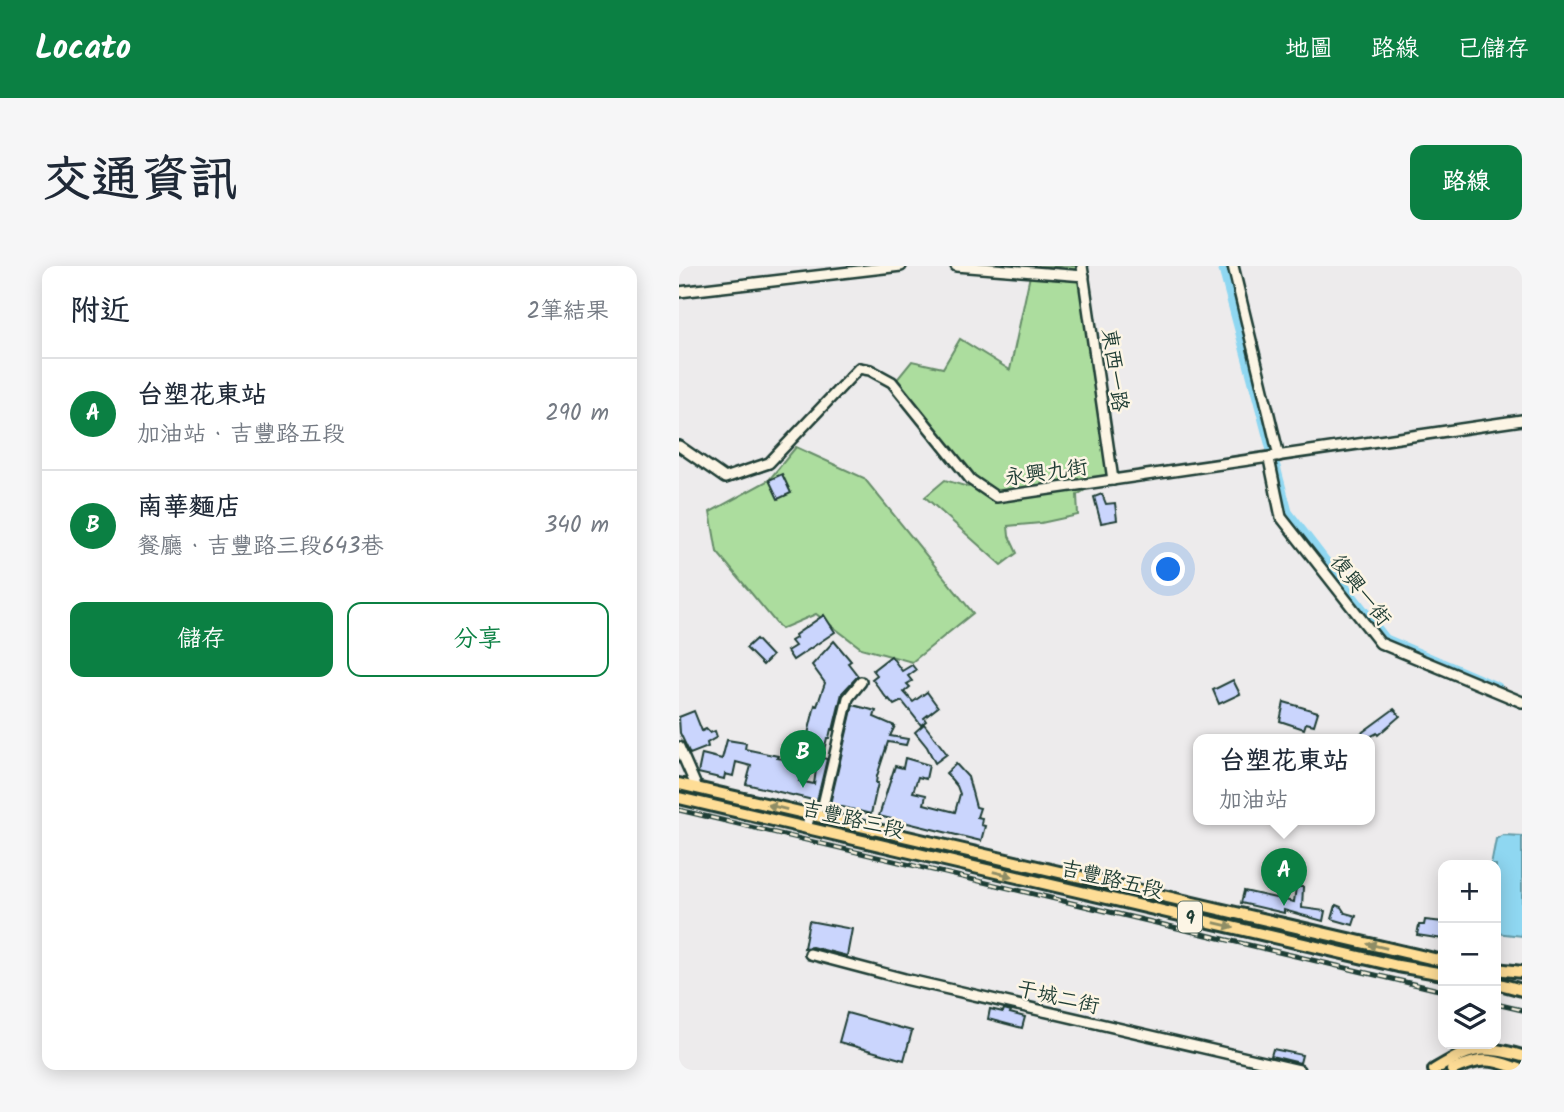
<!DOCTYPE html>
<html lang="zh-TW">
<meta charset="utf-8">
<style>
body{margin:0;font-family:Kalam,"LXGW WenKai TC",sans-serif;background:#f6f6f7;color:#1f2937}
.controls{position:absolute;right:21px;bottom:21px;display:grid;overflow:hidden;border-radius:14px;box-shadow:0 4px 18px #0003}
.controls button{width:63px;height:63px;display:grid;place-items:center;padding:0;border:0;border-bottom:2px solid #e0e1e3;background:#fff;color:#1f2937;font:35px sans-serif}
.you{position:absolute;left:490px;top:304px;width:24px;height:24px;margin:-18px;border:5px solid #fff;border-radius:50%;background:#1a73e8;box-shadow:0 0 0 10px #1a73e833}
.badge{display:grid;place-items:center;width:46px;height:46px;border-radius:50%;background:#0b8043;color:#fff;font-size:23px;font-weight:700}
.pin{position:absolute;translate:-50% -58px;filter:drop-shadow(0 2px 4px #0008)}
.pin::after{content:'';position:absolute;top:37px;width:24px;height:21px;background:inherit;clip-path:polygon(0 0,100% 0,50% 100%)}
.popup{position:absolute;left:514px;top:468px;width:182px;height:91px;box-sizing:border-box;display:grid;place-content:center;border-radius:14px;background:#fff;filter:drop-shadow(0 2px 5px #0005);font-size:23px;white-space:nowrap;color:#747a83}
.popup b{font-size:26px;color:#1f2937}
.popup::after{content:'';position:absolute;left:50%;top:100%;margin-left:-14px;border:14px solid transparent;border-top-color:#fff}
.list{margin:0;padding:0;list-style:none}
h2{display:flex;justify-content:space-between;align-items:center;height:91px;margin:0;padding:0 28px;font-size:30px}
h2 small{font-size:23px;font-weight:400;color:#747a83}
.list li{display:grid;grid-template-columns:46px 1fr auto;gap:21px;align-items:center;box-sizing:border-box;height:112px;padding:0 28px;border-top:2px solid #e0e1e3}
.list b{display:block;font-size:26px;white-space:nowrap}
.list p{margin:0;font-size:23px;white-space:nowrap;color:#747a83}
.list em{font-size:23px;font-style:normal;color:#747a83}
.actions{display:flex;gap:14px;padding:21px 28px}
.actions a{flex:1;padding:16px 0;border:2px solid #0b8043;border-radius:14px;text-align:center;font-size:24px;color:#0b8043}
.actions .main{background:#0b8043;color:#fff}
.icon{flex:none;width:38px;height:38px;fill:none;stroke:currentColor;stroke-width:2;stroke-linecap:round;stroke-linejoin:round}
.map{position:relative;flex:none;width:843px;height:804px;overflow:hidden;border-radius:14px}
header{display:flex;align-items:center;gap:42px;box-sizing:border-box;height:98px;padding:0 35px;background:#0b8043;color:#fff}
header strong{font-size:33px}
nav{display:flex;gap:38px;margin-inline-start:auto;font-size:24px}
.intro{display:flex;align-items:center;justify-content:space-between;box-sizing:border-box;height:168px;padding:0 42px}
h1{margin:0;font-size:49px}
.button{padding:18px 32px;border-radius:14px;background:#0b8043;color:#fff;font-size:24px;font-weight:700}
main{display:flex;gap:42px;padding:0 42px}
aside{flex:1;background:#fff;border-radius:14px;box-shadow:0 4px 18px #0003}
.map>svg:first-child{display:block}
.green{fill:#acdd9e;stroke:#668d69;stroke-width:2}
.water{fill:#8fd7f1;stroke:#6299a5;stroke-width:2}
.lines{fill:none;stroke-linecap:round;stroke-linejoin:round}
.canal{stroke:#8fd7f1;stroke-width:9}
.building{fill:#cad5fd;stroke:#1f3d34;stroke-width:2}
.minor-casing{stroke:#1f3d34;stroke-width:14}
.major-casing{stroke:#1f3d34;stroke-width:16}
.minor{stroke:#fcf5e5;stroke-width:9}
.major{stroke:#fedd96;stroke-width:10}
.rail-casing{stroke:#1f3d34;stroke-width:5}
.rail{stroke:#fcf5e5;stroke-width:2.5;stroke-dasharray:8;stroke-linecap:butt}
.oneway{fill:#8e8d65}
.labels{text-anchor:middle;stroke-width:5;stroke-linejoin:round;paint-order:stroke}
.shield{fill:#fcf5e5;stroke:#617469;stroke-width:2}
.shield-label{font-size:19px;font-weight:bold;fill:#1f3d34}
.street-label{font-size:21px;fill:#1f3d34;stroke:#fcf5e5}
</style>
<header>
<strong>Locato</strong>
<nav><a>地圖</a><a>路線</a><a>已儲存</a></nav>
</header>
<div class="intro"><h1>交通資訊</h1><a class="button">路線</a></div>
<main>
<aside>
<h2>附近<small>2筆結果</small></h2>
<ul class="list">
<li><span class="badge">A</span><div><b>台塑花東站</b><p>加油站 · 吉豐路五段</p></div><em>290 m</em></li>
<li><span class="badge">B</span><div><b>南華麵店</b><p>餐廳 · 吉豐路三段643巷</p></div><em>340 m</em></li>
</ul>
<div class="actions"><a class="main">儲存</a><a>分享</a></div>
</aside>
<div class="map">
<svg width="843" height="804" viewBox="0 0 843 804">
<rect width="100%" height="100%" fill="#edebec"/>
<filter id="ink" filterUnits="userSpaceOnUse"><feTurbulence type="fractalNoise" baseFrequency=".0143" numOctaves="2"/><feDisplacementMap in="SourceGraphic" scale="14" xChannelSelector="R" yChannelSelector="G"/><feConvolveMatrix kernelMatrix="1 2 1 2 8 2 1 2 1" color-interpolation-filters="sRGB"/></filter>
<g filter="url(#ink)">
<g class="green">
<path d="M353,0H402L429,210L398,229L399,249L362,257L329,260L330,270L338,287L322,299L246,231L266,214L289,221L293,218L216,116L233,95L264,102L281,73L331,104Z"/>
<path d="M117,181L185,212L294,347L233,396L182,382L137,348L102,363L38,286L31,246L90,214Z"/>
</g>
<path class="water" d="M824,569L843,570V670L817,667V599H812L817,573Z"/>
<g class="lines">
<g class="canal">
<path d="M543,0L593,188"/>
<path d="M596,197L609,246L707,373L819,421"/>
</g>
</g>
<g class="building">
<path d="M103,208L112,227L99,233L90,214Z"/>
<path d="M423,228L427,238L436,237L438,254L422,257L415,231Z"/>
<path d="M145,349L156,366L114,394L108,385L116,380L112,375L117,372L116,369Z"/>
<path d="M77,373L93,390L84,399L67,382Z"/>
<path d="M155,375L172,395L169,397L179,410L163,427L154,464L152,463L150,472H148L143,492L148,493L138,535L67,518L72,500L57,496L54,510L46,508L45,513L19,507L23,488L43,493L48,474L67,477L66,483L99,490L98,492L105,493V495L124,500L120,515L135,518L138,497L123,493L136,439L138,440L146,417L133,399Z"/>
<path d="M212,390L223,405L233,399L237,404L229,410L233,415L228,418L231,421L225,426L234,436L248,426L259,441L245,452L247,455L242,459L223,435L215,439L210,433L209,434L193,413L198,409L194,404Z"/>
<path d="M554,414L561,428L540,438L534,424Z"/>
<path d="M605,436L639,446L635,459L627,457L625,463L601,455Z"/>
<path d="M174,439L197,445L195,451L216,460L211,470L229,473L227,479L209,476L198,510L197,517H199L192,548L151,538Z"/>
<path d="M715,443L721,450L699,469L698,467L685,474L681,468Z"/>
<path d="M15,445L23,465L27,463L31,467L36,465L38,471L28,477L29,481L11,488L1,467L0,451Z"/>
<path d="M245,458L268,488L256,497L248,481L236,466Z"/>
<path d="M226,492L250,499L247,513L239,511L234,526L247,529L245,538L276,546L281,528L278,520L267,507L277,498L289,511L297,541L301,542L298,551L303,552L302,559L306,560L302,575L200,550L216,500L224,502Z"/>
<path d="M617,621H624L623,642L646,645L644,655L605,644V647L562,637L565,625L615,636Z"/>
<path d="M657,639L662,641L666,647L677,650L674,659L653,653Z"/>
<path d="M746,654L764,656V673L738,669L740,659H745Z"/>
<path d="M130,655L173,663L168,690L133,681L125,682Z"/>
<path d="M311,743L324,746L325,743L332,745L331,747L346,751L343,762L309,753Z"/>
<path d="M168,747L233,765L225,794L160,776Z"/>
<path d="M594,783L623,789L621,797L592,790Z"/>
</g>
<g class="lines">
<defs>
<g id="minor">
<path d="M277,0L405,10"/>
<path d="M403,0L434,214"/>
<path d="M554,0L600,190"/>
<path d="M0,26L222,0"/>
<path d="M0,180L46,212L90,197L180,102L191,104L213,116L292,214L317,231L843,154"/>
<path d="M590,193L602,251L701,377L843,436"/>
<path d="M0,481L18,522"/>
<path d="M127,562L131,549L144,539L169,432L182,416"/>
<path d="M131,688L226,713L620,804"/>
</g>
<g id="major">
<path d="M0,518L764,695"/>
<path d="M0,532L719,700L764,708"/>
<path d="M817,703L843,706"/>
<path d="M817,717L843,724"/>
<path d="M755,804C792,782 801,778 843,790"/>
<path d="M773,804C803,791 812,792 842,804"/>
</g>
</defs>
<use href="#minor" class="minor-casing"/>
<use href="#major" class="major-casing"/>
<use href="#minor" class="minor"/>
<use href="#major" class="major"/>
<defs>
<g id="rail">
<path d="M0,544L764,725"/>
<path d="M817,738L843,744"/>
</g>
</defs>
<use href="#rail" class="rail-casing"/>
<use href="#rail" class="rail"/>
</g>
<defs><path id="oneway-solid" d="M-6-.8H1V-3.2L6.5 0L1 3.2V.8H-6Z" transform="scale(1.75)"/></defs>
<g class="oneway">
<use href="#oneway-solid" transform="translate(98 541) rotate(-166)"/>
<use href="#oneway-solid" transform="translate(324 608) rotate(13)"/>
<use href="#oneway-solid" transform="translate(545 659) rotate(13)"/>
<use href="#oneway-solid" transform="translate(698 680) rotate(-167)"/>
</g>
</g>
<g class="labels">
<rect class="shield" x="499" y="635.5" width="24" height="31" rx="5"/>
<g class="shield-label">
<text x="511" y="658">9</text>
</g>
<g class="street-label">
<text transform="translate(436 104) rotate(82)" y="7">東西一路</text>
<text transform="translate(367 206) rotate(-8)" y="7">永興九街</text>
<text transform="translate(682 324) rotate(52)" y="7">復興一街</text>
<text transform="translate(174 553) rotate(13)" y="7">吉豐路三段</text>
<text transform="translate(433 613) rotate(13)" y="7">吉豐路五段</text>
<text transform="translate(379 731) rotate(13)" y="7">干城二街</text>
</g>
</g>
</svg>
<div class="controls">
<button>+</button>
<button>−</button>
<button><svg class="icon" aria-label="layers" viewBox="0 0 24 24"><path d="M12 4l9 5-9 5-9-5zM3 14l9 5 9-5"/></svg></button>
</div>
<div class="you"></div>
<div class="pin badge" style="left:605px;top:640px">A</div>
<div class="popup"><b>台塑花東站</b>加油站</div>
<div class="pin badge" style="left:124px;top:522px">B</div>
</div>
</main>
